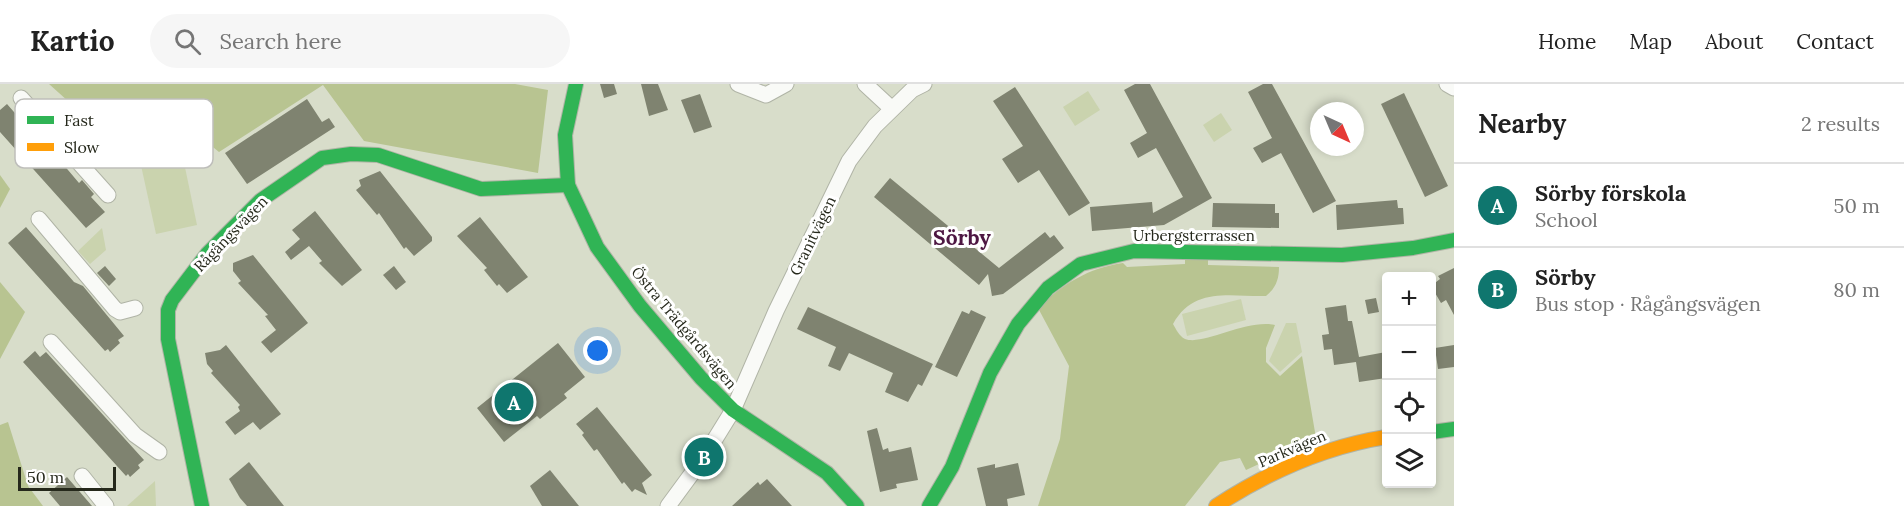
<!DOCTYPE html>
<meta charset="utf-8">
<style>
body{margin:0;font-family:Lora,serif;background:#f6f6f6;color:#222}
.controls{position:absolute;right:18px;bottom:18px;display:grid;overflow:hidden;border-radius:6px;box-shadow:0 3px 9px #0003}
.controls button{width:54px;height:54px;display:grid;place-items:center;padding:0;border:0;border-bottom:2px solid #e0e0e0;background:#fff;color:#222;font:30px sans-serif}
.compass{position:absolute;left:1310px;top:18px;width:54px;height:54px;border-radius:50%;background:#fff;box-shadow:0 3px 9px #0003;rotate:136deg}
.scale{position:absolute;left:18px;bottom:15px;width:98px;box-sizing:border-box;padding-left:6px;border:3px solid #25281b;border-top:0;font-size:16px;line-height:21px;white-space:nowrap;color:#25281b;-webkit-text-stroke:4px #fff;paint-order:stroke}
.you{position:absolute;left:598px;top:267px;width:21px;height:21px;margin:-15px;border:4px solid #fff;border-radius:50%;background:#1a73e8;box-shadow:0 0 0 9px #1a73e833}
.badge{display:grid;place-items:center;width:39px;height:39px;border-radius:50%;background:#0f766e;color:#fff;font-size:20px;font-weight:700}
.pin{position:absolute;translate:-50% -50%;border:3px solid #fff;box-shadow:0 2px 6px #0006}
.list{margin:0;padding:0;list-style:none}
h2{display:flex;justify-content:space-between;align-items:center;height:78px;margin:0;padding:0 24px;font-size:26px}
h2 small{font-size:20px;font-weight:400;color:#767676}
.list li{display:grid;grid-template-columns:39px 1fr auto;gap:18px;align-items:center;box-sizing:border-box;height:84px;padding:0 24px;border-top:2px solid #e0e0e0}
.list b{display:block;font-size:22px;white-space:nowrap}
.list p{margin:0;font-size:20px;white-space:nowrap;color:#767676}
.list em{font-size:20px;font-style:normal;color:#767676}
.icon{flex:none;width:33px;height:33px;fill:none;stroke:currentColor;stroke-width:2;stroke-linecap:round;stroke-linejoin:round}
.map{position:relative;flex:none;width:1454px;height:422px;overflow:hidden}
header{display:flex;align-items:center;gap:36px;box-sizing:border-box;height:84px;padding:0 30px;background:#fff;border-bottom:2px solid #e0e0e0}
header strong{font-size:28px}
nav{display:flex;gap:33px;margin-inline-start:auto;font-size:21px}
.search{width:420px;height:54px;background:#f6f6f6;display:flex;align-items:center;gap:15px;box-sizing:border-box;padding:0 21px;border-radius:33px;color:#767676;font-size:22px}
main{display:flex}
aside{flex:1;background:#fff}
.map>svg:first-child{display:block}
.green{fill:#cad3ae}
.forest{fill:#b8c491}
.building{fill:#7f8370}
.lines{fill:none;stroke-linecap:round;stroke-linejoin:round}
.street-casing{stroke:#b0b4a6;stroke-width:17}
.fast-casing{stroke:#b0b4a6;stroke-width:16}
.slow-casing{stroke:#b0b4a6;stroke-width:16}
.street{stroke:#f9faf7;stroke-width:15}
.fast{stroke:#30b455;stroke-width:14}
.slow{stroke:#ff9f0a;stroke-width:14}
.labels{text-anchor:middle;stroke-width:6;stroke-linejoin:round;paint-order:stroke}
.street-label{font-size:15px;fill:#25281b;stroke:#fff}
.district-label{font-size:21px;font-weight:bold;fill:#4d1642;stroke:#fff}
.key{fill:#fff;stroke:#bebebb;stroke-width:1.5}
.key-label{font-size:16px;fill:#25281b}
</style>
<header>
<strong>Kartio</strong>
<div class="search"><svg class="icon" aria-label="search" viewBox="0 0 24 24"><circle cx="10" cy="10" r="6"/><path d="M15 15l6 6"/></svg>Search here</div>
<nav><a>Home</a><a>Map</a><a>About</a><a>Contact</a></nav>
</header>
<main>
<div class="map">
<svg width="1454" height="422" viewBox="0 0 1454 422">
<rect width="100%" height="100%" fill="#d8ddca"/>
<g class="green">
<path d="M1088,7L1100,26L1075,42L1063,23Z"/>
<path d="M1221,29L1232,46L1214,58L1203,41Z"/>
<path d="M177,45L197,141L156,150L135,54Z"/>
<path d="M102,144L106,166L90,180L78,167Z"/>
<path d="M1241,215L1246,236L1187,252L1182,230Z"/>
<path d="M1286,239H1296L1302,268L1280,288L1269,277Z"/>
<path d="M155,397L156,422H127Z"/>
</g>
<g class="forest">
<path d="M49,0H515L548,6L538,89L364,57L323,1L219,68L161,21L118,62Z"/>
<path d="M0,91L10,105L0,124Z"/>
<path d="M1208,169V181L1279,183C1279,195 1276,204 1266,212C1231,213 1194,202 1173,240C1176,245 1179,252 1185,255C1204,262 1245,235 1275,241L1266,264V278L1280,292L1302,272L1316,354L1246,386L1240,374L1220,378L1185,422H1038L1060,355L1069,282L1038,224C1063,200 1088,184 1123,179L1127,183L1185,180V170Z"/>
<path d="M0,198L25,228L0,275Z"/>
<path d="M8,338L28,402L43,422H0V341Z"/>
</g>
<g class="building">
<path d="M600,0H614L617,10L604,14Z"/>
<path d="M641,0H658L668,26L649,32Z"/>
<path d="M1135,0H1150L1212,114L1164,141L1092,147L1090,123L1152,118L1153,129L1183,113L1156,64L1138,74L1130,59L1147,49L1124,6Z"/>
<path d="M1263,0H1272L1336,117L1313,129L1281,69L1262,79L1253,64L1272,54L1248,8Z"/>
<path d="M1015,3L1090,119L1069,132L1039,86L1018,99L1002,75L1023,62L993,17Z"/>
<path d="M1404,9L1448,102L1425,113L1381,20Z"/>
<path d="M700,10L712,43L694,49L681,16Z"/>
<path d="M307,15L322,38L329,34L335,43L247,100L225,69Z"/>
<path d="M7,20L55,75L57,73L79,99L82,96L94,110L91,113L105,128L86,144L0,48V26Z"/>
<path d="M380,87L432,153V157L414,172L406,163L404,165L379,129L377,131L356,106L361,102L359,96Z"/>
<path d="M890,94L999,184L1045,148L1050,154L1054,151L1064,164L1003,210L992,212L988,190L979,201L874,113Z"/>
<path d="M1397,116L1398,124H1403L1404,140L1337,146L1336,121Z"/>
<path d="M1213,119L1275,120V129H1279V144L1212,143Z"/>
<path d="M315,127L362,186L342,202L319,179L322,177L309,162L291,176L285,168L300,155L292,146Z"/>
<path d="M480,133L528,193L507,209L499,200L497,202L484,186L487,184L457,152Z"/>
<path d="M26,143L74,198L83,202L124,252L118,256L120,259L110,268L108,265L105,267L8,159Z"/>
<path d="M253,171L308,239L271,269L261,258L276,246L265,232L268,231L238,199L241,197L233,187V179Z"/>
<path d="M105,182L116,195L109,202L97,189Z"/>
<path d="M394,182L406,198L396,206L383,191Z"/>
<path d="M1454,184V231L1446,216L1441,219L1431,202L1440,195L1438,192Z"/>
<path d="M1376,214L1379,228L1368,230L1365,216Z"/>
<path d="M1346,221L1348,237H1352L1359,273L1386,268V294L1359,298L1356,278L1334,281L1332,265L1324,266L1322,251L1329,250L1325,224Z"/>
<path d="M808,223L933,280L922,302L918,300L908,318L885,308L893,289L880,283L849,269L840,287L828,282L836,263L797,245Z"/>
<path d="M971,226L986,233L957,293L935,283L962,227L969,230Z"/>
<path d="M558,259L585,293L564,310L567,314L540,335L537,332L504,358L477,324Z"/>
<path d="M226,261L281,330L260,346L253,338L235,351L225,338L240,327L238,323L240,321L211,289L213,287L207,280L205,269L220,266Z"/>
<path d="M1454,261V283L1438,285L1435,264Z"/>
<path d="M35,267L40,273L46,268L144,376L138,381L140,384L130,393L128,390L126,392L23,278Z"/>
<path d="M597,323L652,391L642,399L647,411L635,405L632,408L624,398L622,400L597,365L594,367L582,351L584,349L576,340Z"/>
<path d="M877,344L883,366L888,364L889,368L911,363L918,396L896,400L897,404L880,408L867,347Z"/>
<path d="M249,378L284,422H247L240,414L229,395Z"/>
<path d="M1018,379L1025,411L1007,415L1008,422H986L977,384L995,380V384Z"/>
<path d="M550,386L579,422H542L530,402Z"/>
<path d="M67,393L92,422H60L49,409Z"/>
<path d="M767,395L792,422H732L758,398L760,401Z"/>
</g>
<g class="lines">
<defs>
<g id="street">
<path d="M738,0L766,11L786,0"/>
<path d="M865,0L892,25"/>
<path d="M1447,0L1454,4"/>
<path d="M21,14L108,111"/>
<path d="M39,135L115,225L120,228L135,224"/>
<path d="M51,258L135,351L159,368"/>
<path d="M82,392L106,422"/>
<path d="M668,422L704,373L733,326L776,227L849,77L875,42L912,6L924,0"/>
</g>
<g id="fast">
<path d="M576,0L565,51L568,101L597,163L640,222L701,294L733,326L827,389L857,422"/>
<path d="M1432,348L1454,345"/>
<path d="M202,422L168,255V226L172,216L207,170L261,116L322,74L351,70L378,71L481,105L568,101"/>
<path d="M929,422L952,383L990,289L1018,240L1048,204L1081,180L1134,167L1342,171L1413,164L1454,156"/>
</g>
<path id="slow" d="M1216,422C1268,388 1324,363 1386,353"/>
</defs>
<use href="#street" class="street-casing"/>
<use href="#fast" class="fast-casing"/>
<use href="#slow" class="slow-casing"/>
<use href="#street" class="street"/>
<use href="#fast" class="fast"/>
<use href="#slow" class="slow"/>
</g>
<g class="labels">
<g class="street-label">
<text transform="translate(231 150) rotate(-46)" y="5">Rågångsvägen</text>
<text transform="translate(813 152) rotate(-64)" y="5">Granitvägen</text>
<text x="1194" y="157">Urbergsterrassen</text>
<text transform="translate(684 244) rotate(50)" y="5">Östra Trädgårdsvägen</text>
<text transform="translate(1292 365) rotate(-23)" y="5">Parkvägen</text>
</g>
<g class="district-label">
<text x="962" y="161">Sörby</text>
</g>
</g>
<rect x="15" y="15" width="198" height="69" rx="9" class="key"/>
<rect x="27" y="32" width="27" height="8" fill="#30b455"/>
<rect x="27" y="59" width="27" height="8" fill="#ff9f0a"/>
<g class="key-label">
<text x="64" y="42">Fast</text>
<text x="64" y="69">Slow</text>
</g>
</svg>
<div class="controls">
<button>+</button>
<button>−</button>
<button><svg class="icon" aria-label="locate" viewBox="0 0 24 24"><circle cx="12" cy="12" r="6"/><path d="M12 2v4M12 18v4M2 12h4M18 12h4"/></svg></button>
<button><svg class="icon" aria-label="layers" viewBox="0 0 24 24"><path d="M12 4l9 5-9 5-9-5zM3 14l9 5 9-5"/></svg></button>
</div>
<svg class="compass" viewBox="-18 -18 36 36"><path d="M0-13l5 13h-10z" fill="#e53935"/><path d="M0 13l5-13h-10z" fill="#767676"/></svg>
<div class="scale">50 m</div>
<div class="you"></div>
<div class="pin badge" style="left:514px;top:318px">A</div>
<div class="pin badge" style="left:704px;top:373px">B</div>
</div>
<aside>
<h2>Nearby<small>2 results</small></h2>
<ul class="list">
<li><span class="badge">A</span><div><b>Sörby förskola</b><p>School</p></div><em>50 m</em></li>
<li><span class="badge">B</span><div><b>Sörby</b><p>Bus stop · Rågångsvägen</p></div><em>80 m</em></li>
</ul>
</aside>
</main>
